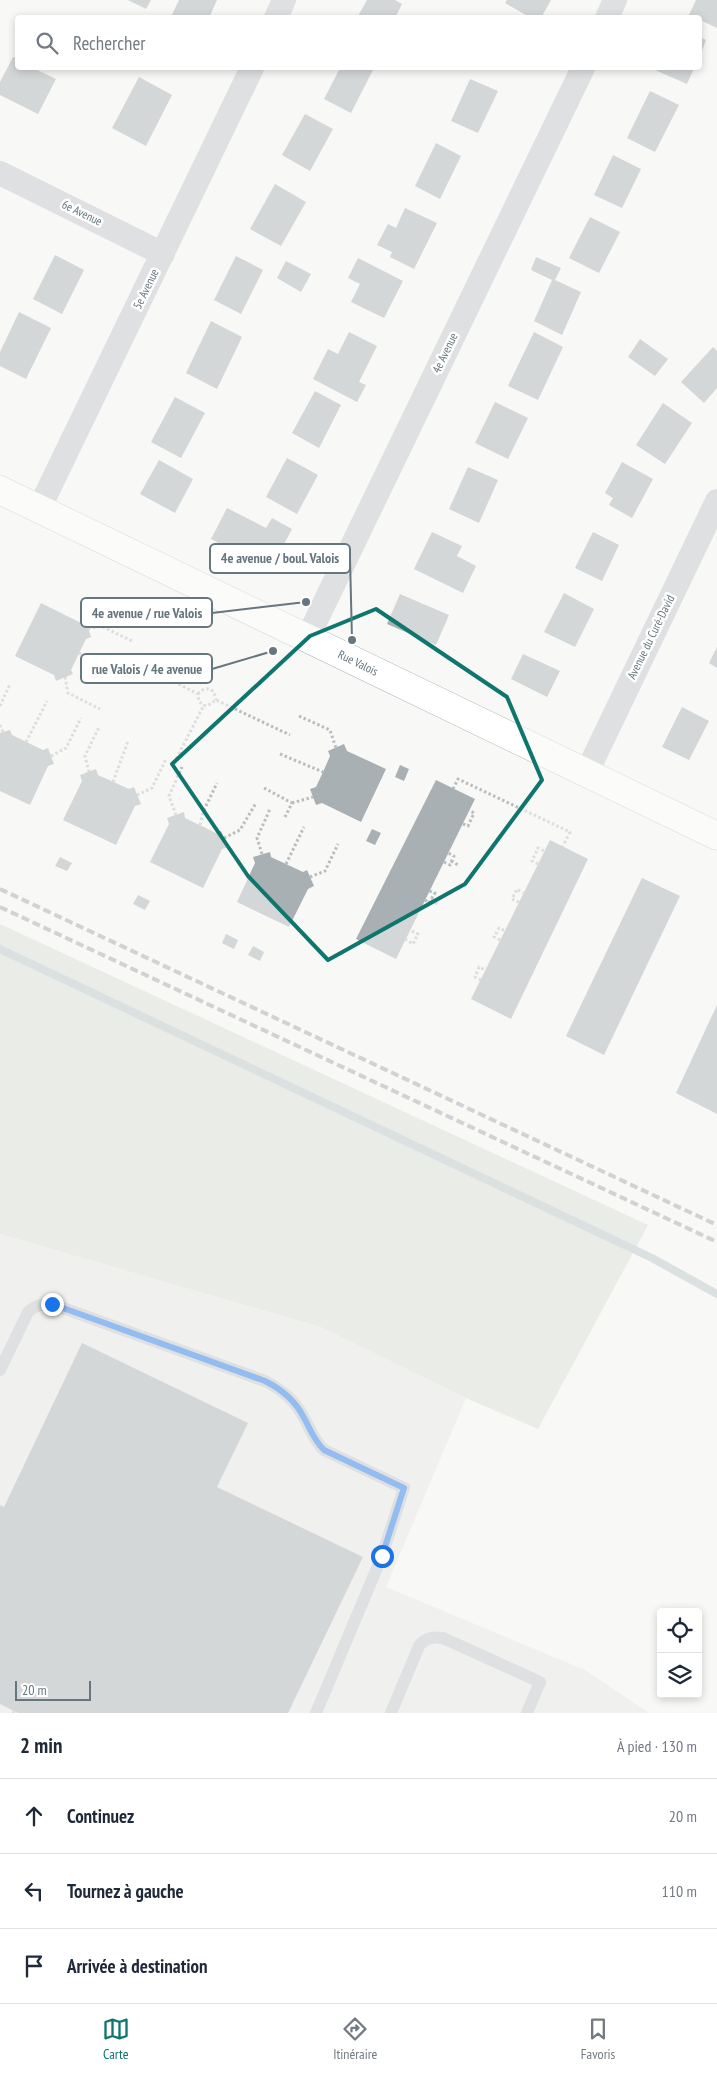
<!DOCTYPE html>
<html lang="fr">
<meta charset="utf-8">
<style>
body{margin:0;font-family:"PT Sans Narrow",sans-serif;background:#f6f6f7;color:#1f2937}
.controls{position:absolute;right:15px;bottom:15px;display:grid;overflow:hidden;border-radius:5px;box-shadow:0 2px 8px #0003}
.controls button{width:45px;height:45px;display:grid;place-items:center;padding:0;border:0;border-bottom:1px solid #e0e1e3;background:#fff;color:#1f2937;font:25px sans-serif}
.scale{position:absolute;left:15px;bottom:12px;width:76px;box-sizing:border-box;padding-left:5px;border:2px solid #66767e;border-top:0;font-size:14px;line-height:18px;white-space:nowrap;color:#66767e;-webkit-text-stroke:4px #fff;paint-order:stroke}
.stop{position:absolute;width:15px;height:15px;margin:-11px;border:4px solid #1a73e8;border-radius:50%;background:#fff}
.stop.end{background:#1a73e8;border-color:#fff;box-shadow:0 1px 5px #0008}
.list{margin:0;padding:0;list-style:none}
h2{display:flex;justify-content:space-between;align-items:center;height:65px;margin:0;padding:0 20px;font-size:21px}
h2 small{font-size:16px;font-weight:400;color:#747a83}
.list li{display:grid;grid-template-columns:32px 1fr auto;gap:15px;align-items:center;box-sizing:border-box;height:75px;padding:0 20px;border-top:1px solid #e0e1e3}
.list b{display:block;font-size:19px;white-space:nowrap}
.list em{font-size:16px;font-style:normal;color:#747a83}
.icon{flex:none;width:28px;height:28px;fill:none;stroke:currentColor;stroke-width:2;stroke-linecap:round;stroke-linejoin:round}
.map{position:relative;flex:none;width:717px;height:1713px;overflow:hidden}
.search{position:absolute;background:#fff;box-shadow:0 2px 8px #0003;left:15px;right:15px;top:15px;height:55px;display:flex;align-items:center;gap:12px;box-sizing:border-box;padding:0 18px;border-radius:5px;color:#747a83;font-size:19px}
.sheet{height:290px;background:#fff}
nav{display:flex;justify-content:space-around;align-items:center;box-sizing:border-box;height:70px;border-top:1px solid #e0e1e3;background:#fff;font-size:14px;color:#747a83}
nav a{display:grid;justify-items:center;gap:2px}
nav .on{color:#0f766e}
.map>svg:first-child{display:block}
.built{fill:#e6e8e6}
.green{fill:#d9ddd5}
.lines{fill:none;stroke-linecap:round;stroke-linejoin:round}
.stream{stroke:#b8c4c7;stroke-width:8}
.building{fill:#a8b0b4}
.secondary-casing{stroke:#b2b8bc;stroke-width:29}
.path{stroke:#babdbf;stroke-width:3;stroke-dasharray:2.5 2.5;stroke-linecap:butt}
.lane{stroke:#c0c4c7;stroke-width:12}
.street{stroke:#c0c4c7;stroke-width:24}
.secondary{stroke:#fff;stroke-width:28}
.rail{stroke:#a0a7ab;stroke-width:4;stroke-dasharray:8 4;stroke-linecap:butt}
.route{stroke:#1a73e8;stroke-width:6}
.marked{fill:none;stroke:#0f766e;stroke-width:4;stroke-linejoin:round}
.labels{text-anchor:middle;stroke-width:5;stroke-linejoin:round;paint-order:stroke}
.street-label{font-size:12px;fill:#66767e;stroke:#fff}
.leader{fill:none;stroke:#66767e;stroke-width:2}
.callout-dot{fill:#66767e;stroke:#fff;stroke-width:2}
.callout{fill:#fff;stroke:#66767e;stroke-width:2}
.callout-label{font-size:14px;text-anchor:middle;font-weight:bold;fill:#66767e}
</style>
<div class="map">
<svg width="717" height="1713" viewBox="0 0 717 1713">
<rect width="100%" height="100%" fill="#f8f8f6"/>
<path class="built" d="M0,1234L321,1327L466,1398L386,1587L585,1670L649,1713H0Z"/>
<path class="green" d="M0,924L648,1225L538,1429L466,1398L321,1327L0,1234Z"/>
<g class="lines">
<path class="stream" d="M0,949L652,1258L717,1294"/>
</g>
<g class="building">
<path d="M128,0H151L146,9Z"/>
<path d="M179,0H217L209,18H173L171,17Z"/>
<path d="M367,0H395L402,4L395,18H357Z"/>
<path d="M507,0H551L541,18H531L505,3Z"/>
<path d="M696,0H717V28L700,20V18L689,15Z"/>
<path d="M700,37L706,40L700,56Z"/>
<path d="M13,57L18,59V68H33L56,79L38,114L0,95V82Z"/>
<path d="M340,68H374L351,113L324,99Z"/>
<path d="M656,68H694L687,84L655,70Z"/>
<path d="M139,77L172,95L146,146L112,128Z"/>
<path d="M470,79L498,91L478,133L451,121Z"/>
<path d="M650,91L679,105L655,152L627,138Z"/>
<path d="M305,114L333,129L310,171L282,155Z"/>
<path d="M436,143L461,156L440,199L415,186Z"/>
<path d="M613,155L641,169L622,208L594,195Z"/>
<path d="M275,184L306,202L281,246L250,229Z"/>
<path d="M405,208L437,223L414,269L390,257L392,252L377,245L388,224L396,228Z"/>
<path d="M590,217L620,232L599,273L569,258Z"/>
<path d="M55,255L84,270L62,314L33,299Z"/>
<path d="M236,256L263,270L241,314L214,300Z"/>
<path d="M536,257L561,268L555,280L581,292L562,335L534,321L552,280L531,270Z"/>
<path d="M358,258L403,281L384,318L351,302L360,284L348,278Z"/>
<path d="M286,261L311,274L301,292L277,278Z"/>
<path d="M19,312L51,328L26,379L0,366V352Z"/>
<path d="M211,321L242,337L217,389L186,373Z"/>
<path d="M349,332L377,346L359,382L366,385L357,402L313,379L328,349L338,354Z"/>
<path d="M534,332L563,347L538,400L508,386Z"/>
<path d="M640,339L668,359L655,376L628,357Z"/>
<path d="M713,347L717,351V388L704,403L681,382Z"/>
<path d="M315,391L341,405L319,448L292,433Z"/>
<path d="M175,397L205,413L181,458L151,442Z"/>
<path d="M495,402L528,418L508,459L475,443Z"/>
<path d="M663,403L692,423L665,464L636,445Z"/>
<path d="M287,458L318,475L297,514L266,497Z"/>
<path d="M159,460L193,479L175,513L140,494Z"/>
<path d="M622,462L653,479L632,518L609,505L613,498L605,493Z"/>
<path d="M468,467L498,480L479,523L449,509Z"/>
<path d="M227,508L266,528L272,518L292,529L270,571L211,539Z"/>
<path d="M432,532L462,546L457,556L476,566L463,593L414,569Z"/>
<path d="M593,532L619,545L602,581L575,568Z"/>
<path d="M564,593L594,609L575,647L544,632Z"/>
<path d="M400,594L449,615L436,645L387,624Z"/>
<path d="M41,603L79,622L86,620L91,637L86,639L71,670L73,674L56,681L54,675L15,656Z"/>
<path d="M717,647V668L709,663Z"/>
<path d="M523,654L560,671L547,697L511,679Z"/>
<path d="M682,707L709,721L689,760L662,747Z"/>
<path d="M10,730L12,735L43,750L48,748L54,764L48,766L30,805L0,791V733Z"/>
<path d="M344,744L347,751L386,769L361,822L322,803L316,805L310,789L316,787L323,772L330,756L328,751Z"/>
<path d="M400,765L409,769L404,781L395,777Z"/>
<path d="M96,769L98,775L129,789L134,787L141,804L135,806L116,845L63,820L82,781L80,775Z"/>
<path d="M436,780L475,799L396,959L356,939Z"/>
<path d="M184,812L185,818L216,833L221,831L228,847L222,849L203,888L150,862L169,824L167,818Z"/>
<path d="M372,829L381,833L375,845L366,841Z"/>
<path d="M550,840L588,859L511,1019L471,999Z"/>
<path d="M270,852L271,857L303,872L307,870L314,886L308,889L289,927L237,902L255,863L253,857Z"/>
<path d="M60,857L72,863L67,871L55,866Z"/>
<path d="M642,878L680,896L604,1055L566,1036Z"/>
<path d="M138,895L150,901L145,910L133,904Z"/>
<path d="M226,934L238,940L234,949L222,943Z"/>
<path d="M253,946L264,952L260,961L248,955Z"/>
<path d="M717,1005V1114L676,1093Z"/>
<path d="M82,1343L248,1423L217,1487L363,1557L288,1713H18L0,1704V1505L4,1507Z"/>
</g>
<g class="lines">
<defs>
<path id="secondary" d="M0,490L717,836"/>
</defs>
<use href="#secondary" class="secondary-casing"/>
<g class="path">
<path d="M88,629L101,626L132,641"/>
<path d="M79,653L118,671"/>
<path d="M125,657L198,694C198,701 200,704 207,706L216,700L290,735"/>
<path d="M65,677L68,693L100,709"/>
<path d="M198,694C203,688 208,687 214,692L216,700"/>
<path d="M0,706L10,684"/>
<path d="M299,716L330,730L336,748"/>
<path d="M0,725L3,732"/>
<path d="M26,742L47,701"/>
<path d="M280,754L323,772"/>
<path d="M51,756L66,748L81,718"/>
<path d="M174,763L204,705"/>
<path d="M89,772L85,756L99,727"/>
<path d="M113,782L128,741"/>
<path d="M264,788L292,803L285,817"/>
<path d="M453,789L458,779L570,832L563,846"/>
<path d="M137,795L152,788L166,759"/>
<path d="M292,803L313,797"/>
<path d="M176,815L169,796L182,767"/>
<path d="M463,824L468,826L474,813L469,810"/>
<path d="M200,825L203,812L217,783"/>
<path d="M224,838L240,830L256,803"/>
<path d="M262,854L257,838L270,809"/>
<path d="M451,861L458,865"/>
<path d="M444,862L450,865L454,856L448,853"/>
<path d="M286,864L304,827"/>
<path d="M538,864L532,861L538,848L544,851"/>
<path d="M310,877L325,871L338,844"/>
<path d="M425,900L429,903L435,893L429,891"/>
<path d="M431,900L438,904"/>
<path d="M519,902L512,899L517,889L523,893"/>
<path d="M405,939L413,944L418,934L410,930"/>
<path d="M500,940L494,937L499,928L505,931"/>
<path d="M481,980L475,977L479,967L485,970"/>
<path d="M13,1713L14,1711"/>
</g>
<g class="lane">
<path d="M0,1370L28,1312C36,1305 42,1304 52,1304L265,1381C281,1389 294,1399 303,1416C310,1428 313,1439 324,1450L404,1488L382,1556L316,1713"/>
<path d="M391,1713L419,1646C426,1637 433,1637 443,1638L540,1682L527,1713"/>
</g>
<g class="street">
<path d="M276,18L284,0"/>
<path d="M607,18L615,0"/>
<path d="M0,173L163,254"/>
<path d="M39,509L252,68"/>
<path d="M307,639L583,68"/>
<path d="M586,774L717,501"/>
</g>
<use href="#secondary" class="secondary"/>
<g class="rail">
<path d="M0,889L717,1225"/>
<path d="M0,907L717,1242"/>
</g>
</g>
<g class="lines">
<path class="route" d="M52,1304L265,1381C281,1389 294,1399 303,1416C310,1428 313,1439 324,1450L404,1488L382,1556"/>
</g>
<path d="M0 0H717V1713H0ZM376,609L507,697L542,780L465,884L328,960L248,876L172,764L310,636Z" fill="#f8f8f6" fill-opacity=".55" fill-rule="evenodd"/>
<path class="marked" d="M376,609L507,697L542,780L465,884L328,960L248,876L172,764L310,636Z"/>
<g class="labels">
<g class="street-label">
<text transform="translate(82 213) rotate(26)" y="4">6e Avenue</text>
<text transform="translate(146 289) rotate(-64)" y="4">5e Avenue</text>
<text transform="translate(445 353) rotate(-64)" y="4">4e Avenue</text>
<text transform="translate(651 637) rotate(-64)" y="4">Avenue du Curé-David</text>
<text transform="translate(358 663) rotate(26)" y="4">Rue Valois</text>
</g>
</g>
<path class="leader" d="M352 640L350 558M306 602L212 613M273 651L212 669"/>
<g class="callout-dot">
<circle cx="352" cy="640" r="5"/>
<circle cx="306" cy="602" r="5"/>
<circle cx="273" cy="651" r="5"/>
</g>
<g class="callout">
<rect x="210" y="544" width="140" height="29" rx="5"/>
<rect x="81" y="598" width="131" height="29" rx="5"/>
<rect x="81" y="654" width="131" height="29" rx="5"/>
</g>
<g class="callout-label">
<text x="280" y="563">4e avenue / boul. Valois</text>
<text x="147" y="618">4e avenue / rue Valois</text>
<text x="147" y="674">rue Valois / 4e avenue</text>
</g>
</svg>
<div class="controls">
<button><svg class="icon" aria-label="locate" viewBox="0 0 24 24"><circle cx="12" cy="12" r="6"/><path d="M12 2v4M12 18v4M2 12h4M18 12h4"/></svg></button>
<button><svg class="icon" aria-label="layers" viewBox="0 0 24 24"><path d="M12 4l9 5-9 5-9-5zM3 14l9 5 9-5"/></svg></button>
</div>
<div class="scale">20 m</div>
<div class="stop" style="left:382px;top:1556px"></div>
<div class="stop end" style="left:52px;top:1304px"></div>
<div class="search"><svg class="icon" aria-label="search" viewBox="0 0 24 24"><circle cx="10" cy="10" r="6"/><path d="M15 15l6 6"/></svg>Rechercher</div>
</div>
<section class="sheet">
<h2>2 min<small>À pied · 130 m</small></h2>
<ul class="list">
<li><svg class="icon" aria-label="ahead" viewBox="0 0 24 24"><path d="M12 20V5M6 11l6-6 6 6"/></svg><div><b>Continuez</b></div><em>20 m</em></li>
<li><svg class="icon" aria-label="left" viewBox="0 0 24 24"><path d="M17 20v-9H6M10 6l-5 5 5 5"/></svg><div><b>Tournez à gauche</b></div><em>110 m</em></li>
<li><svg class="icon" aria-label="arrive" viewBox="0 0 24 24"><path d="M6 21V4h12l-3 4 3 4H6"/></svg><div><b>Arrivée à destination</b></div></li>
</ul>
</section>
<nav>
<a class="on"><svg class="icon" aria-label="map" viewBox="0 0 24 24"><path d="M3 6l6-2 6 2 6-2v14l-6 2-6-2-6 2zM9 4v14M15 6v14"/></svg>Carte</a>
<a><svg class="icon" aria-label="directions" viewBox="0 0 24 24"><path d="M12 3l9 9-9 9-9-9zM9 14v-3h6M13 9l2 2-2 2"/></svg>Itinéraire</a>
<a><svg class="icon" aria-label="saved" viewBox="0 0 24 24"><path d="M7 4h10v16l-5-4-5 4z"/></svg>Favoris</a>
</nav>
